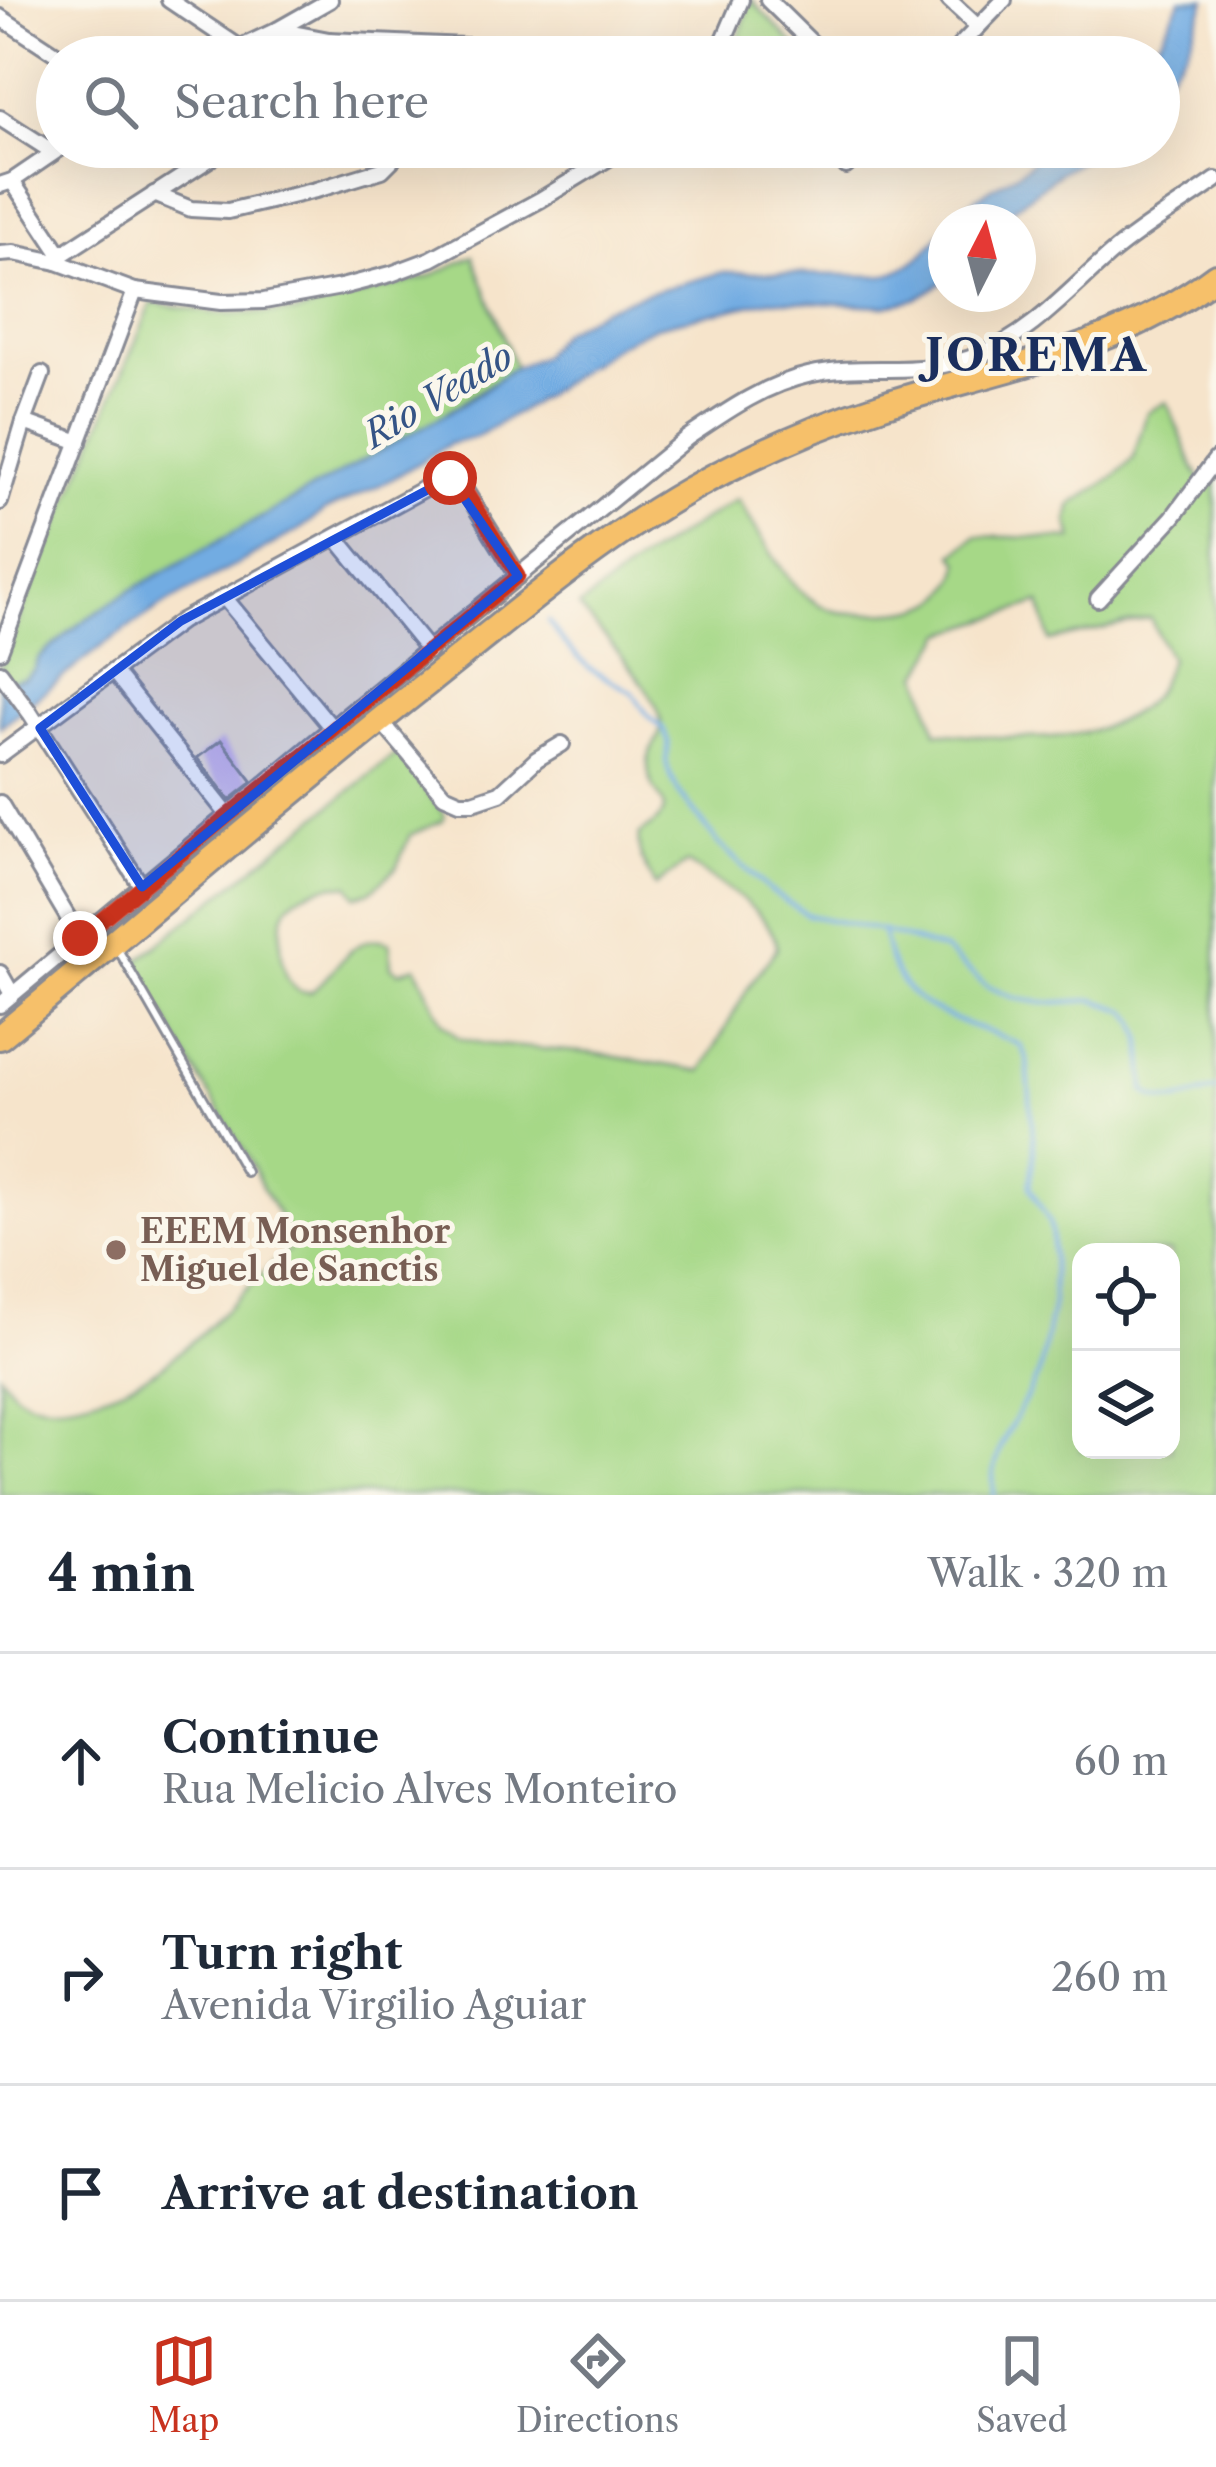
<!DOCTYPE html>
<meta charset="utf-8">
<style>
body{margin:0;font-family:"Libre Caslon Text",serif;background:#f6f6f7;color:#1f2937}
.controls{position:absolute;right:36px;bottom:36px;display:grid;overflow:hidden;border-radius:24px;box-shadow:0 12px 48px #0002}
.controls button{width:108px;height:108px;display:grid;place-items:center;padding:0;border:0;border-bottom:3px solid #e0e1e3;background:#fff;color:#1f2937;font:60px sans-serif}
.compass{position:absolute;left:928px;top:204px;width:108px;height:108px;border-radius:50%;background:#fff;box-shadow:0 12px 48px #0002;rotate:6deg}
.stop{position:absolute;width:36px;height:36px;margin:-27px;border:9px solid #c8321e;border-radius:50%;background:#fff}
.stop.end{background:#c8321e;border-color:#fff;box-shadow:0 3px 12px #0008}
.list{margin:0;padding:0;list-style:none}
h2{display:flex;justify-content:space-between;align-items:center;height:156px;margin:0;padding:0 48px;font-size:51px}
h2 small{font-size:39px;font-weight:400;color:#747a83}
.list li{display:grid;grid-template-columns:78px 1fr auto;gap:36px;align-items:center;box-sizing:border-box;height:216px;padding:0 48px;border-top:3px solid #e0e1e3}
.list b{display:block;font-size:45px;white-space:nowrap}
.list p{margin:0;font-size:39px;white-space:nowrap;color:#747a83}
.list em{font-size:39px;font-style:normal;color:#747a83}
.icon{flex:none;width:66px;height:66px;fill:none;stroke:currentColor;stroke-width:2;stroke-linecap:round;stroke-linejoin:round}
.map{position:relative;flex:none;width:1216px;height:1495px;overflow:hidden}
.search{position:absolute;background:#fff;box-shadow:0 12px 48px #0002;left:36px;right:36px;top:36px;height:132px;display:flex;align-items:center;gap:30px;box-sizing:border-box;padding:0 42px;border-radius:66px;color:#747a83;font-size:45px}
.sheet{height:804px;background:#fff}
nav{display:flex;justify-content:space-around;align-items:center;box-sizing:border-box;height:168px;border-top:3px solid #e0e1e3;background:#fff;font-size:33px;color:#747a83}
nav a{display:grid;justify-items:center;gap:6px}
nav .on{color:#c8321e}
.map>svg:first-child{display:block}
.green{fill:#a6d887;stroke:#608472;stroke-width:3;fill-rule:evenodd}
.water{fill:#72ace2;stroke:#466ea0;stroke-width:3}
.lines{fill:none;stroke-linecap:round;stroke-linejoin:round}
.stream{stroke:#72ace2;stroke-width:4.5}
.building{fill:#c1a3e8}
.lane-casing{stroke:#888a94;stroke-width:12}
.street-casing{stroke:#888a94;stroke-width:20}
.highway-casing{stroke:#888a94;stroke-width:30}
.lane{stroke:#fff;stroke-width:6}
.street{stroke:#fff;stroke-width:14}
.highway{stroke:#f6c06b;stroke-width:24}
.route{stroke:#c8321e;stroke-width:15}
.marked{fill:#1d4ed8;fill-opacity:0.2;stroke:#1d4ed8;stroke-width:9;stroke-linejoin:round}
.education-dot{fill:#8d6e63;stroke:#fbf7ec;stroke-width:4.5}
.labels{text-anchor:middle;stroke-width:10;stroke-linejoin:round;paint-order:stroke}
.education-label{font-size:33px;font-weight:bold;fill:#785e54;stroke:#fbf7ec;text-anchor:start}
.water-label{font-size:36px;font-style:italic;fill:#355486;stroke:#fbf7ec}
.district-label{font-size:45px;font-weight:bold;letter-spacing:3px;fill:#1b2f5e;stroke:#fbf7ec}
</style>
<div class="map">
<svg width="1216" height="1495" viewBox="0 0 1216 1495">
<rect width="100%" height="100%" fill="#fbf7ec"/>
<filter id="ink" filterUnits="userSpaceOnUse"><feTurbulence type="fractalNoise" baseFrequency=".00833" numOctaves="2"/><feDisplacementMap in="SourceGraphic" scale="24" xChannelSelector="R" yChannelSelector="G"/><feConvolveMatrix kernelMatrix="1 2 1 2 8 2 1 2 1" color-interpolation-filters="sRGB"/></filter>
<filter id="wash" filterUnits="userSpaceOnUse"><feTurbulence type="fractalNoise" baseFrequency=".004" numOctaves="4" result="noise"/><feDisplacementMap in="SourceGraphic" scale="48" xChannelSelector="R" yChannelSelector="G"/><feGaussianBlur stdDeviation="2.7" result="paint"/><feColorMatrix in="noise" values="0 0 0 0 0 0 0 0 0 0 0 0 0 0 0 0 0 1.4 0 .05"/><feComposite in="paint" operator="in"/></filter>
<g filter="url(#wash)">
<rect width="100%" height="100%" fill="#f6e4cb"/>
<g class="green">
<path d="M751,0L799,50L766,57H732Z"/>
<path d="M473,256L515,367L437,419L128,592L82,622L39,658L34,670L25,678L4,682L0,669L31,589L152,303L215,313H295L428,277Z"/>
<path d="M1167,402L1194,468L1205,486L1216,475V1495H0V1374C5,1381 11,1390 18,1395C54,1420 135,1387 166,1363C211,1328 252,1282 295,1243L263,1189L250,1161L185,1054L136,962L397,753L441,810L444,816L442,821L410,835L396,868L370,892L356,896L349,885C330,884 296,890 286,909C277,925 280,972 293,986C300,993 301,992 311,992C335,975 354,927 390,943L391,967L399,972L416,966L442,1022L459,1038L485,1044L592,1053L702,1071L749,986L777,948C774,913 715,880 687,863L655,886C646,869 636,854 639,835C689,801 649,804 648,766C647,749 663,737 661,721C658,692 599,631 579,607L642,559L737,499C755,526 780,573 802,592C811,600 824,608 835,611C847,614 861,613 873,613C911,612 954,610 960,562L954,554L976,536L1073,539L1068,521L1072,504L1113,478L1133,459L1147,412ZM1040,603L1050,641L1150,618L1170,659C1165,670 1161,685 1154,694C1105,752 1004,738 936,732L920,674L945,633ZM1081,1252H1171V1450H1081Z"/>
</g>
<g class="water">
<path d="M1181,0H1206L1187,49L1159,86V57H1143L1161,38Z"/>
<path d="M1044,147H1103L1059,173L996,222H949C969,198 998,186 1023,169C1032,164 1036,154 1044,147Z"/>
<path d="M946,226V276L940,284L915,299L886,306L770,300L656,326L617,345L533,403L476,437L449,444L394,478L323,512L299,530L165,604L107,642L0,727V683L25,678L34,670L39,658L82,622L128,592L437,419L475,396L510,370L542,356L560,333L603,309L640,295L724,272L882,276C914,268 928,251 946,226Z"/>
</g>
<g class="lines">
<g class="stream">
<path d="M548,621L564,643L590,669L632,692L649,717L663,728L669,744L666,760L668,770L678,791L719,844L769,890L807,915L883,931L944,950L987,986L1014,998L1044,1003L1095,1000L1127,1011L1136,1021L1142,1039L1145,1091C1163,1109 1194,1097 1216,1089"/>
<path d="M883,931C895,1016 956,1015 1020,1045L1027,1058L1034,1150L1030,1187L1049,1222L1052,1236L1053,1303L1039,1374L1001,1445L993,1475L994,1495"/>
</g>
</g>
<g id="blocks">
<path class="building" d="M221,740L253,782L230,800L197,758Z"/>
</g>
</g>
<g filter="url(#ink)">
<use href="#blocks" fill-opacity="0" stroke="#888a94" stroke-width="3"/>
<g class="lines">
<defs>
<path id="lane" d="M116,946L246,1172"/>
<g id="street">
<path d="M169,0L239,47"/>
<path d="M768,0L826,57"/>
<path d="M949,0L978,27"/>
<path d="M0,17L61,57"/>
<path d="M277,30L329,40L344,57"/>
<path d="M329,40L535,49L720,50"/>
<path d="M717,56L741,0"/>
<path d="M220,57L277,30L330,0"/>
<path d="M798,57L821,52"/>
<path d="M949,57L1004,0"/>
<path d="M0,118L53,152"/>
<path d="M846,166L863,147"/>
<path d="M12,181L61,255"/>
<path d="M0,185L12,181L62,147"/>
<path d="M154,194L191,209L228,211L316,190L382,170L392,160L397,147"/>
<path d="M0,254L14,253L57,262L135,291L221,302L264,301L341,287L391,274L431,259L540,200L627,147"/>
<path d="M57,262L61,255L228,147"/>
<path d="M24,422L79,442"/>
<path d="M0,502L24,422L42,374"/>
<path d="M336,537L429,651"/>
<path d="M224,597L332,728"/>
<path d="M1098,599L1173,517L1216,459"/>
<path d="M0,651L135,291"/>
<path d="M113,671L228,815"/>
<path d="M0,672L30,713L142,887"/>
<path d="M380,720L444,795L460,802H473L500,793L537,759L562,744"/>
<path d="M0,755L181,621L440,480L450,478L460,482L518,576"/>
<path d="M0,803L80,938"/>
<path d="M0,973L12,994"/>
<path d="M0,1005L332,728L687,438C724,413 763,385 808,375C868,361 918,380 981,354C1032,334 1070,289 1111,254C1144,226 1181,205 1216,180"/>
</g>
<path id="highway" d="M0,1037C142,920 281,798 426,684C512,616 594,544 689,490C748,457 815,427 880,406C995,369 1117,351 1216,276"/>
</defs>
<use href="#lane" class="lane-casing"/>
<use href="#street" class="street-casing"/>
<use href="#highway" class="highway-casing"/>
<use href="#lane" class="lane"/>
<use href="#street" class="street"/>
<use href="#highway" class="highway"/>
</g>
</g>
<g class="lines" filter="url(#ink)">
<path class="route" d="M80,938L518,576L460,482L450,478"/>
</g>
<path class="marked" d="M450,478L518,576L142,887L40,728L181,621Z"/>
<circle class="education-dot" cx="116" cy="1250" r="12"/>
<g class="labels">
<g class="education-label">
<text x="140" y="1243">EEEM Monsenhor<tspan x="140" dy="38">Miguel de Sanctis</tspan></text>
</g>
<g class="water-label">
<text transform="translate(438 395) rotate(-31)" y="13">Rio Veado</text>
</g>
<g class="district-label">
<text x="1037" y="371">JOREMA</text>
</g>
</g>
</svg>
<div class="controls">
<button><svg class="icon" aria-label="locate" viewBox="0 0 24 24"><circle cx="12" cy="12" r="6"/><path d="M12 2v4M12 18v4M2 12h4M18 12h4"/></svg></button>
<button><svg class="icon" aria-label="layers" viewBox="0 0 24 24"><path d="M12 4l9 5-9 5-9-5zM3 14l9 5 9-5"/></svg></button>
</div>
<svg class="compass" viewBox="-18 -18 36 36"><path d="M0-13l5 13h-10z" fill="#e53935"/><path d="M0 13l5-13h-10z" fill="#747a83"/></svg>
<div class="stop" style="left:450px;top:478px"></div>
<div class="stop end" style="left:80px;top:938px"></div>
<div class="search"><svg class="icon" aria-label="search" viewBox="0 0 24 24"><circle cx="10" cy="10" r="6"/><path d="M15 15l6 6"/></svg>Search here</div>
</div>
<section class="sheet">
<h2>4 min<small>Walk · 320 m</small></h2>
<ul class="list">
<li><svg class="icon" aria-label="ahead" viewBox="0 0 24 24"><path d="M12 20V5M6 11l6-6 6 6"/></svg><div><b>Continue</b><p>Rua Melicio Alves Monteiro</p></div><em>60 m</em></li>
<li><svg class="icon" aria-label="right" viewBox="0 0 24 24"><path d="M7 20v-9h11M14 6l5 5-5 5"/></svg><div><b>Turn right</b><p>Avenida Virgilio Aguiar</p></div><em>260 m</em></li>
<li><svg class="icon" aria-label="arrive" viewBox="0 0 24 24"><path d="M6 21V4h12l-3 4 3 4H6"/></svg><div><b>Arrive at destination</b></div></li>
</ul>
</section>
<nav>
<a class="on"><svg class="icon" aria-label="map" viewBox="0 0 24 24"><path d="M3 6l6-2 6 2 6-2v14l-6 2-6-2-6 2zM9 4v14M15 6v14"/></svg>Map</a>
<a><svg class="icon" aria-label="directions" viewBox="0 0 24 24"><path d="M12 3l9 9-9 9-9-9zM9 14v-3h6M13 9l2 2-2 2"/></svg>Directions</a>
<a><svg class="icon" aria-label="saved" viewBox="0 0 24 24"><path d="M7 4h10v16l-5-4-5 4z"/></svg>Saved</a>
</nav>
